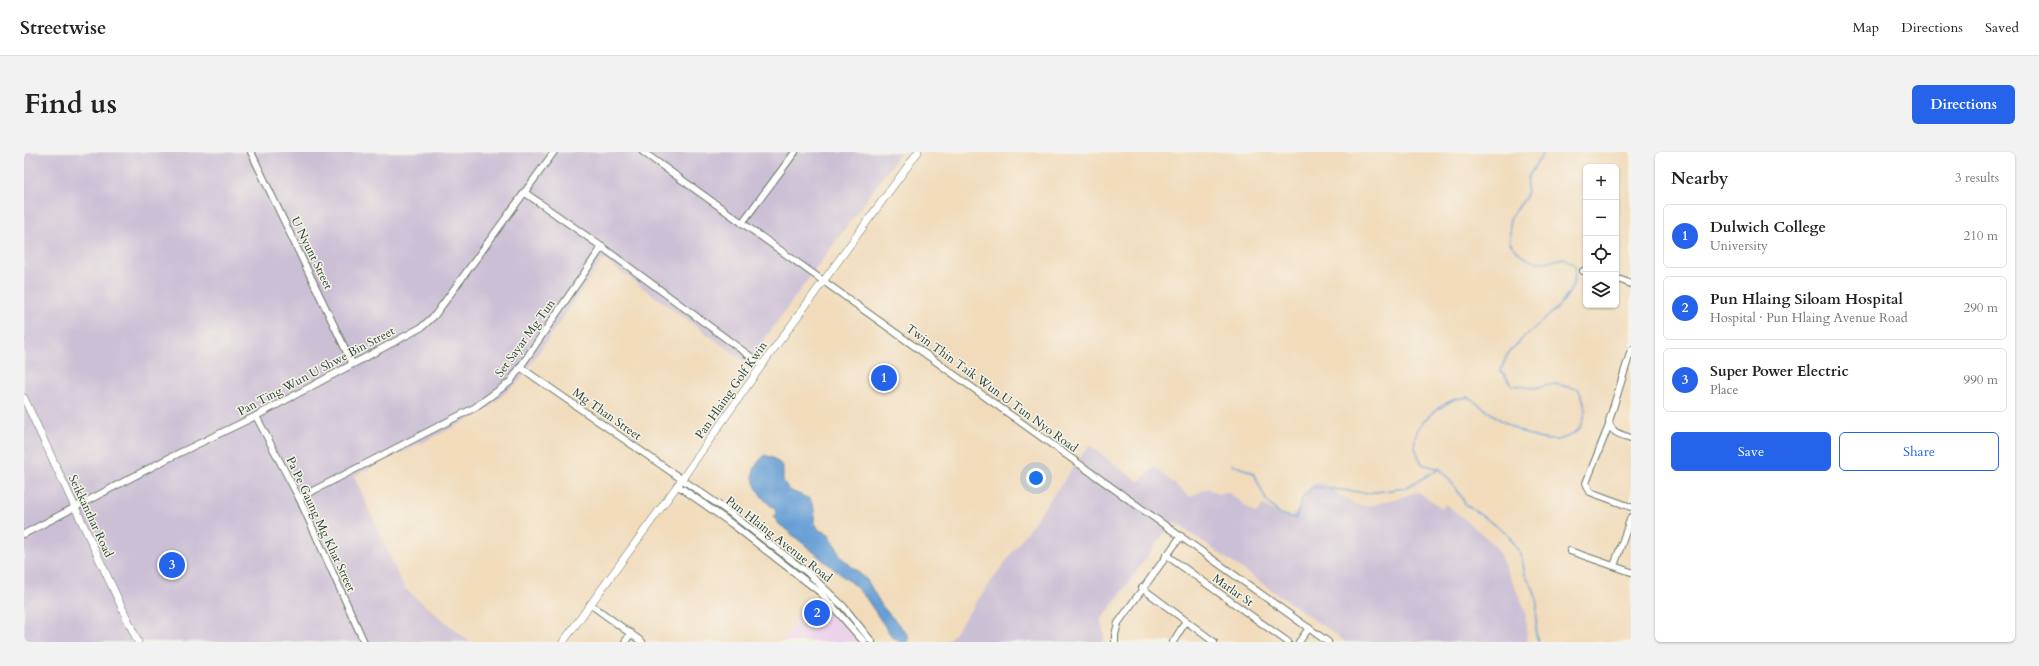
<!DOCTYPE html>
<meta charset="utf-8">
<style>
body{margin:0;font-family:Cardo,serif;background:#f2f2f2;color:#222}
.controls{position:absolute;right:12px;top:12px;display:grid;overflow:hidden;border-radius:6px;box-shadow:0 1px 3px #0004}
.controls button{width:36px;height:36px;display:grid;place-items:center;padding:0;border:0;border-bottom:1px solid #e0e0e0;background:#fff;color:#222;font:20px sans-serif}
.you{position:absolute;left:1012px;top:326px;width:14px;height:14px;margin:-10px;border:3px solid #fff;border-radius:50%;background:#1a73e8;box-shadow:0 0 0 6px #1a73e833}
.badge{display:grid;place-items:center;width:26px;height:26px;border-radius:50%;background:#2563eb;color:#fff;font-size:13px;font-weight:700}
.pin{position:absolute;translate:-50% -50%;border:2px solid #fff;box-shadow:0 1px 4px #0006}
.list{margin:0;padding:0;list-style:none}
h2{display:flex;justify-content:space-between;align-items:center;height:52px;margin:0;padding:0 16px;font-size:17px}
h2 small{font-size:13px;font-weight:400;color:#767676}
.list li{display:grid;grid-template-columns:26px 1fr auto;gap:12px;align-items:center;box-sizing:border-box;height:64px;margin:0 8px 8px;padding:0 8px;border:1px solid #e0e0e0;border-radius:6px}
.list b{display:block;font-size:15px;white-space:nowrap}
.list p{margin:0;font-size:13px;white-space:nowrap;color:#767676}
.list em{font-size:13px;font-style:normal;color:#767676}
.actions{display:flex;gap:8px;padding:12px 16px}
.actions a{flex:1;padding:9px 0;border:1px solid #2563eb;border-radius:6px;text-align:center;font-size:14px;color:#2563eb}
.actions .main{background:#2563eb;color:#fff}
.icon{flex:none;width:22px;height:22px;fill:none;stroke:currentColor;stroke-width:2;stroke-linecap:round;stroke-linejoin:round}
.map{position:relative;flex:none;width:1607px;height:490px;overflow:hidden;border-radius:6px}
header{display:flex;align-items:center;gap:24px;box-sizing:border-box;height:56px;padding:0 20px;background:#fff;border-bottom:1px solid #e0e0e0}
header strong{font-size:19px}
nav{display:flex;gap:22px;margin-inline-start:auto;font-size:14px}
.intro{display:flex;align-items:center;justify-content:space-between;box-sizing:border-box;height:96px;padding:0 24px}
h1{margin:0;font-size:28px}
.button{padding:10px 18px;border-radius:6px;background:#2563eb;color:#fff;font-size:14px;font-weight:700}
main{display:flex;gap:24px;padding:0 24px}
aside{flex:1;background:#fff;border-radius:6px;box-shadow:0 1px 3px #0004}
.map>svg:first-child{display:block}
.built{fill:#ecd1ea}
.industrial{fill:#cbbfd5}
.water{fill:#669fd5;stroke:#426e84}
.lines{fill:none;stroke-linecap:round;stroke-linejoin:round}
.stream{stroke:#669fd5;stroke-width:1.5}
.minor-casing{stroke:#687463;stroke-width:8}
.tertiary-casing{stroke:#687463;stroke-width:8}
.minor{stroke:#fff;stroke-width:6}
.tertiary{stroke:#fff;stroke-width:7}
.labels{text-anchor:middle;stroke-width:3;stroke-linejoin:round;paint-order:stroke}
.street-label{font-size:12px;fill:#1f3d34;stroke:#f7f3e8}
</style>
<header>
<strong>Streetwise</strong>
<nav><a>Map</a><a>Directions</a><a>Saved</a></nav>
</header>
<div class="intro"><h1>Find us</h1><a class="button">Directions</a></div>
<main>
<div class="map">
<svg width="1607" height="490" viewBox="0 0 1607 490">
<rect width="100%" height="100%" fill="#f7f3e8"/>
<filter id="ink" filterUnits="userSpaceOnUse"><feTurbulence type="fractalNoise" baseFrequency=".025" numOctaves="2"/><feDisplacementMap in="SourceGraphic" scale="8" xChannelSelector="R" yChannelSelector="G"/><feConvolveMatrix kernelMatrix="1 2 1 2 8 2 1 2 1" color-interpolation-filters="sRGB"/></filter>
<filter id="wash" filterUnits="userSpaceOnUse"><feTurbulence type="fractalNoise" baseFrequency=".012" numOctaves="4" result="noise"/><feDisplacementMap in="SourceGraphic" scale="16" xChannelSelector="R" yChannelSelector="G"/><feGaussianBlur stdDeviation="0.9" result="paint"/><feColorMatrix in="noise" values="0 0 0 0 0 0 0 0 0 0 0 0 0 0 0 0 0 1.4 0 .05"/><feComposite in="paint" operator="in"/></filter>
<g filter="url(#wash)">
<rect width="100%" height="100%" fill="#f1dbbb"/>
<path class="built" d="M790,444L826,479L834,490H758Z"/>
<g class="industrial">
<path d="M0,0H877L723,211L579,107L496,228L458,261L330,324L380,436L446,490H0Z"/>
<path d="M1065,293L1115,330L1130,315L1166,345L1184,336L1194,342L1204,340L1232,362L1239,353L1261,365L1268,364L1273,359L1291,331L1300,332L1329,352L1345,354L1394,340L1418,356L1422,352L1471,393L1501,457L1503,490H1322L1149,369L1078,467L1080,490H924Z"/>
</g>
<path class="water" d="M741,303L749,306L759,314V329L765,338L786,347L791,359L790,369L795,378L805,382L818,406L843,428L858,454L884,483L885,490H875L874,488L868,485L842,446L832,435L754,371L750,365L752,361L751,356C741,352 728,333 729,322C730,314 736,308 741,303Z"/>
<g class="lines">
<g class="stream">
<path d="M1208,312L1230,321L1242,348L1255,362L1272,366L1278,347L1288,335L1345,341L1381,336L1415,317"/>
<path d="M1514,490L1512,482L1513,449L1509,436L1501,422L1497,403L1483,381L1442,353L1432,336L1416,317L1398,312C1394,303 1389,295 1391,285C1394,269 1416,254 1429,248C1433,246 1439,246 1444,245C1469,262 1512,299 1543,285C1549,282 1553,280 1557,274C1564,260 1561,249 1554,237L1531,232L1510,236L1488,233L1477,219C1479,213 1481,206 1484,202C1501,179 1544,156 1550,129C1551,124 1551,119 1551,114L1540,106C1513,113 1504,113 1486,91V66L1502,45L1504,25L1520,0"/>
</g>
</g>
</g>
<g filter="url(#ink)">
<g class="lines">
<defs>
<g id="minor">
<path d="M227,0L328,211"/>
<path d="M619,0L1304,490"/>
<path d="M718,71L771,0"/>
<path d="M578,95L738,213"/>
<path d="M1559,119L1562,118"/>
<path d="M1592,126L1607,132"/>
<path d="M1607,198L1585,269C1586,281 1598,283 1607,286"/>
<path d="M496,215L705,360L784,421L820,455L848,490"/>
<path d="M232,264L275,346L340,490"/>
<path d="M1585,273L1562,331L1566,340L1607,355"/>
<path d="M653,333L708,372L797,441L840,490"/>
<path d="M275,346L450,256L486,230L578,95L500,40"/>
<path d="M0,382L145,306L232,264L398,175L411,163L530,0"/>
<path d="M1546,399L1607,420"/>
<path d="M1142,403L1264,490"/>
<path d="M1590,414L1607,365"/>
<path d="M1118,436L1190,490"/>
<path d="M566,452L618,490"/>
<path d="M601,490L607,481"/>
<path d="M1091,490V483L1094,471L1157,384"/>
<path d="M1149,490L1162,469"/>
<path d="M1275,490L1285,476"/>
</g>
<g id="tertiary">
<path d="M0,246L114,490"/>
<path d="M539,490L658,327L738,213L894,0"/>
</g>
</defs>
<use href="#minor" class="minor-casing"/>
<use href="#tertiary" class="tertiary-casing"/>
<use href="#minor" class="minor"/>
<use href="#tertiary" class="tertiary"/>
</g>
</g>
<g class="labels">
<g class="street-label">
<text transform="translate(288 101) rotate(64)" y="4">U Nyunt Street</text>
<text transform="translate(501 186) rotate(-54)" y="4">Set Sayar Mg Tun</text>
<text transform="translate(292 219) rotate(-28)" y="4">Pan Ting Wun U Shwe Bin Street</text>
<text transform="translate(968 236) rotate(36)" y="4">Twin Thin Taik Wun U Tun Nyo Road</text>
<text transform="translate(707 238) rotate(-55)" y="4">Pan Hlaing Golf Kwin</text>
<text transform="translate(583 262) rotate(35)" y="4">Mg Than Street</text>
<text transform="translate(67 364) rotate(65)" y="4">Seikkanthar Road</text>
<text transform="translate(297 372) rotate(65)" y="4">Pa Pe Gaung Mg Khat Street</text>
<text transform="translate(755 387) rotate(38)" y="4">Pun Hlaing Avenue Road</text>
<text transform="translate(1209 438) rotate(35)" y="4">Marlar St</text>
</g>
</g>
</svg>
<div class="controls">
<button>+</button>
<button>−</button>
<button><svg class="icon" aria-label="locate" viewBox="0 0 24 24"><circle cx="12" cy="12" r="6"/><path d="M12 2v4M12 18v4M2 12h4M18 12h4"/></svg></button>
<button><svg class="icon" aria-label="layers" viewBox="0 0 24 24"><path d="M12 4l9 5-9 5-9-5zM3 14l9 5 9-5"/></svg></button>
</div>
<div class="you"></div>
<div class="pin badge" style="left:860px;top:226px">1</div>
<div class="pin badge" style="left:793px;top:461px">2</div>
<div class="pin badge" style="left:148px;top:413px">3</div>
</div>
<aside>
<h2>Nearby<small>3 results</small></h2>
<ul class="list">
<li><span class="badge">1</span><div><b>Dulwich College</b><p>University</p></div><em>210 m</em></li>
<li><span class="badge">2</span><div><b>Pun Hlaing Siloam Hospital</b><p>Hospital · Pun Hlaing Avenue Road</p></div><em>290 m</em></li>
<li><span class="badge">3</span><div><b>Super Power Electric</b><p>Place</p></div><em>990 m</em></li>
</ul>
<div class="actions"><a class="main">Save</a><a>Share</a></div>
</aside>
</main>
